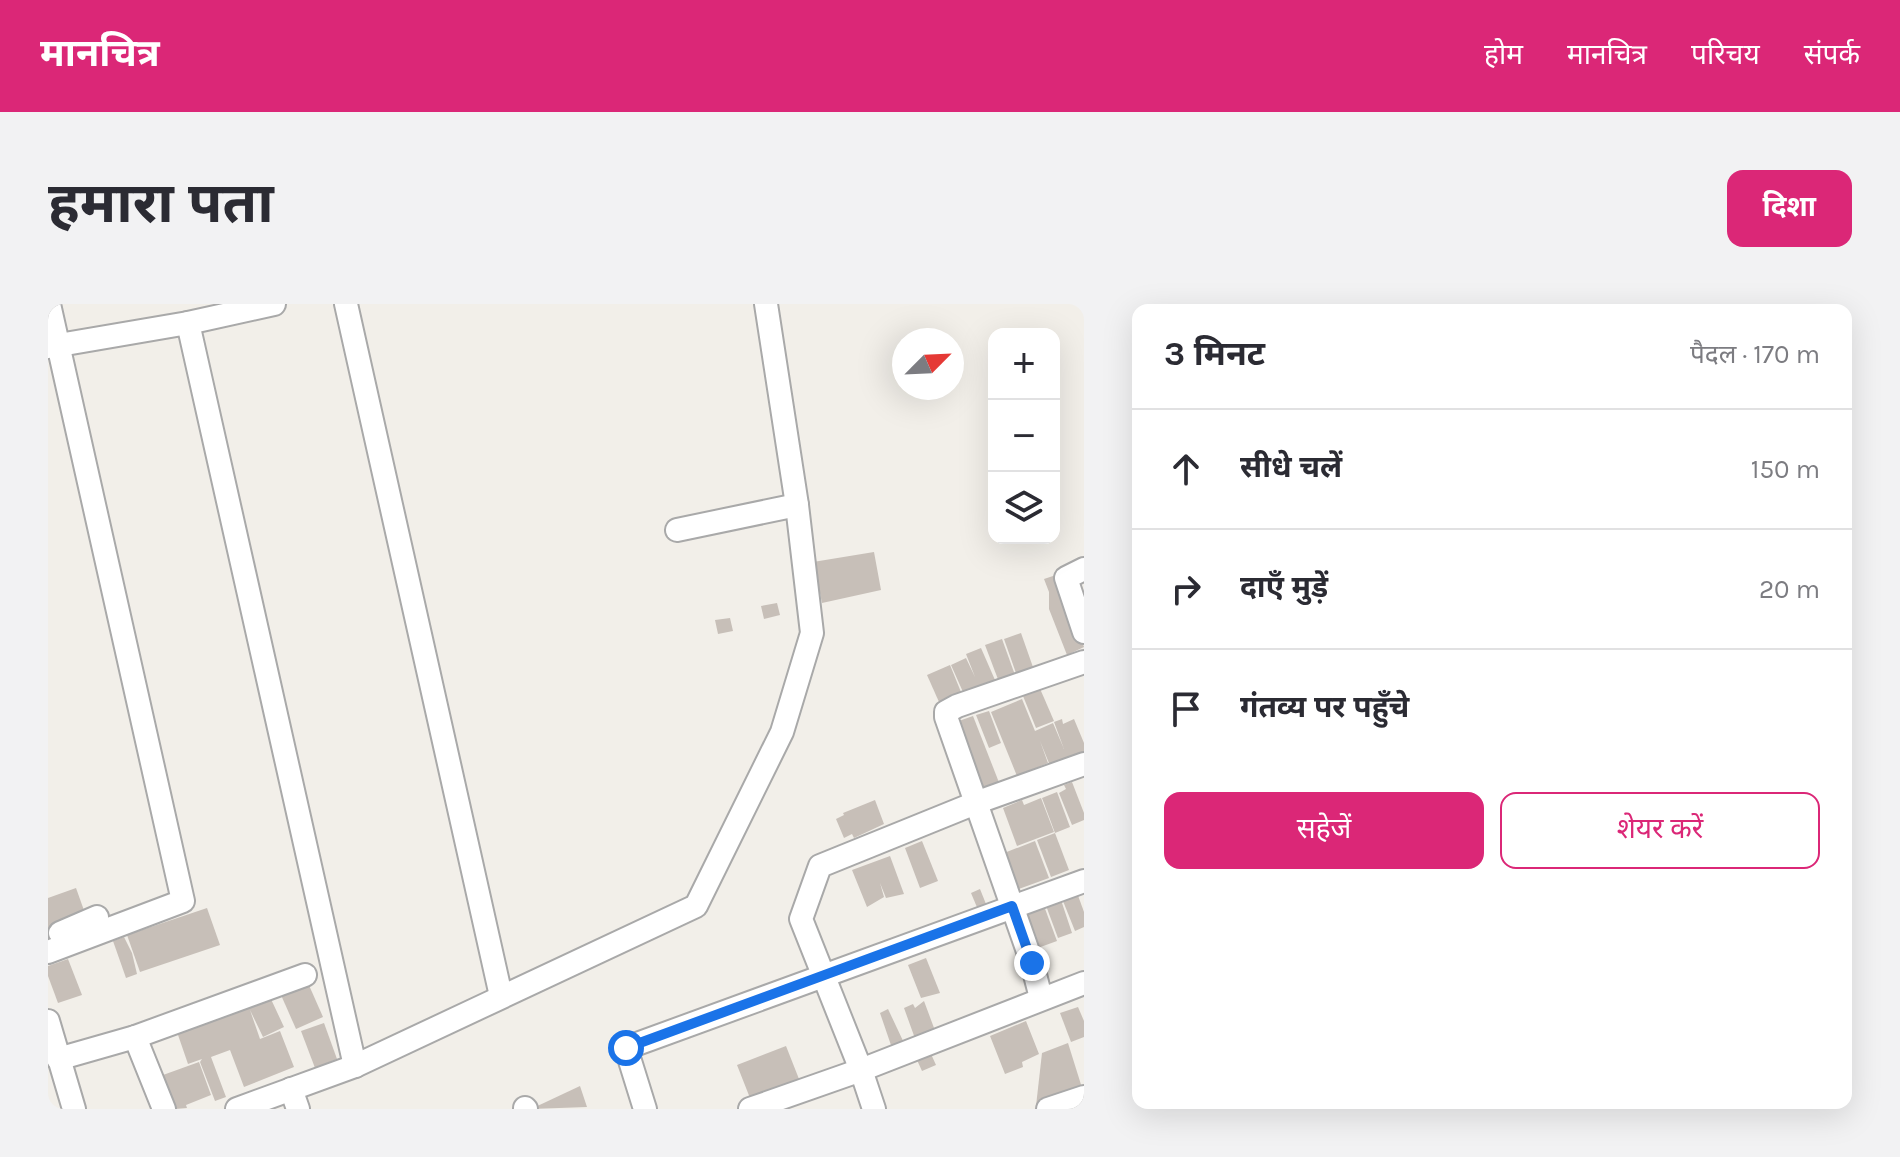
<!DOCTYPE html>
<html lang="hi">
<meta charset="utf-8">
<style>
body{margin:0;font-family:Karla,"Noto Sans Devanagari",sans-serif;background:#f2f2f3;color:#2b2b33}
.controls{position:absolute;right:24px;top:24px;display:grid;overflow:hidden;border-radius:16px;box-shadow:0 8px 32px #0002}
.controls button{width:72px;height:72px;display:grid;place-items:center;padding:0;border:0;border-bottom:2px solid #e1e1e2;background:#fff;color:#2b2b33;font:40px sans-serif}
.compass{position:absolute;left:844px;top:24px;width:72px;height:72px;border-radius:50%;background:#fff;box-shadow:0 8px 32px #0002;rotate:66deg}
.stop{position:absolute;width:24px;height:24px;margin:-18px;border:6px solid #1a73e8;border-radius:50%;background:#fff}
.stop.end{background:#1a73e8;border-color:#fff;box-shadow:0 2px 8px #0008}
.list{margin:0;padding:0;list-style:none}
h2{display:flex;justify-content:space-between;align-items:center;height:104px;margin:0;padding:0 32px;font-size:34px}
h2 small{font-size:26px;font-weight:400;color:#7c7c81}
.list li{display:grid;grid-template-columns:52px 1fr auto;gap:24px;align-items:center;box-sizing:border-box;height:120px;padding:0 32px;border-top:2px solid #e1e1e2}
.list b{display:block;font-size:30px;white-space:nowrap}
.list em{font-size:26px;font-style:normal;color:#7c7c81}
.actions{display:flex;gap:16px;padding:24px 32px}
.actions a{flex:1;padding:18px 0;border:2px solid #db2777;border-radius:16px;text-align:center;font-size:28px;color:#db2777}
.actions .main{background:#db2777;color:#fff}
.icon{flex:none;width:44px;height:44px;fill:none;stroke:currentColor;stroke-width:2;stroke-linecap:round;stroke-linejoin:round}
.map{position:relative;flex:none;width:1036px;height:805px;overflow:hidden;border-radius:16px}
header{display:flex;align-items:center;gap:48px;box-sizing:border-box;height:112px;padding:0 40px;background:#db2777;color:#fff}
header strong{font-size:38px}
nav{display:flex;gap:44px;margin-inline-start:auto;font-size:28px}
.intro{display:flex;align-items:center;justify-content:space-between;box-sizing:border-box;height:192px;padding:0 48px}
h1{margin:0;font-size:56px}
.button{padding:20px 36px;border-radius:16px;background:#db2777;color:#fff;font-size:28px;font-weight:700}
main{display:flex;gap:48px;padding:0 48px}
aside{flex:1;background:#fff;border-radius:16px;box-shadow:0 8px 32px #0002}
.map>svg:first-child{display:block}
.building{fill:#c7bfb8}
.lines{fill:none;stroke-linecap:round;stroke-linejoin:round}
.minor-casing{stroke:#a9a9a9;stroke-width:26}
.minor{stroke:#fff;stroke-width:22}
.route{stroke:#1a73e8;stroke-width:10}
</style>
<header>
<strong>मानचित्र</strong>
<nav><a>होम</a><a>मानचित्र</a><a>परिचय</a><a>संपर्क</a></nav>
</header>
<div class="intro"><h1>हमारा पता</h1><a class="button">दिशा</a></div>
<main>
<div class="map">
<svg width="1036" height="805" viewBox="0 0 1036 805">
<rect width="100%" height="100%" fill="#f2efe9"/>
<g class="building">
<path d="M826,248L833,286L774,299L770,279L764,281L765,258Z"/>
<path d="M1008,271L1036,343L1019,351L1001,305V288L996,275Z"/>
<path d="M729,299L732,311L716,315L713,302Z"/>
<path d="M682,314L685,327L670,330L667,316Z"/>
<path d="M973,329L986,366L969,372L956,335Z"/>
<path d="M954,335L967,371L951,378L937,341Z"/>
<path d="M933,344L947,376L915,388L903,361L918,354L927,373L918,350Z"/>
<path d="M902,361L913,388L891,398L879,371Z"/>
<path d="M990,380L1006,417L988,424L973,387Z"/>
<path d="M974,395L987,427L1005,419L1016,445L1006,418L1014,415L1015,420L1026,415L1036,439V451L1003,464L992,437L1000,459L969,472L943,408Z"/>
<path d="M941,407L953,439L941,444L928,411Z"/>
<path d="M925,412L952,481L931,488L905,419Z"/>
<path d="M1024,478L1036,509V516L1024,521L1011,489L1018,485L1016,481Z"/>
<path d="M1009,488L1022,523L1007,529L994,494Z"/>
<path d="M993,494L1006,528L969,542L955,504L974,496L976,501Z"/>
<path d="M827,496L836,520L806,534L804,530L796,534L788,515L796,511L795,509Z"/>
<path d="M1007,529L1021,566L1003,573L989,536Z"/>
<path d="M874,537L890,577L872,584L857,544Z"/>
<path d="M987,537L1001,574L965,587L951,551Z"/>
<path d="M842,552L856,590L838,594L832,579L836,593L819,603L804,566Z"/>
<path d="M28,584L38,612L0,625V594Z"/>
<path d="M932,585L940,605L931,608L923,589Z"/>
<path d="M1028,586L1036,608V623L1027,627L1013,592Z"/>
<path d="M1012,593L1024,629L1010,634L997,599Z"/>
<path d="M996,602L1009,637L987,645L974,609Z"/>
<path d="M159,604L172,641L92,668L79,631Z"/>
<path d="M76,633L84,649L89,670L78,674L65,637Z"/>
<path d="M878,654L892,689L873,694L860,661Z"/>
<path d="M20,655L34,691L10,699L0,672V662Z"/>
<path d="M260,679L275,713L248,725L233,691Z"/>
<path d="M222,693L236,723L215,733L202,706L212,735L232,727L246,763L196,783L182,746L163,753L178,793L167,797L152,758L154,755L140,760L129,728Z"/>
<path d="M876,697L889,732L869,740L856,704L865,700L867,704Z"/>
<path d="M1030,703L1036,717V733L1023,738L1012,709Z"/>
<path d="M840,705L857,741L845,747L832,709Z"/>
<path d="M978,717L991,750L974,758L975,763L957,770L942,732Z"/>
<path d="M276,719L289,755L267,764L253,727Z"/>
<path d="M1020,739L1035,787L988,802L994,749Z"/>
<path d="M738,742L751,775L702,794L689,761Z"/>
<path d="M883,750L888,761L874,767L869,756Z"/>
<path d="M151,758L163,791L138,801L139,804L127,805L115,771Z"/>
<path d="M532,782L539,803L483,805Z"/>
</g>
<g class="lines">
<defs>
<g id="minor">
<path d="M298,0L453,692"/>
<path d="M140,19L307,762"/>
<path d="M0,43L140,19L226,0"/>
<path d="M629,226L749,201"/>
<path d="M1036,265L1018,274L1036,328"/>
<path d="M12,629L49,613"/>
<path d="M0,648L135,597L1,0"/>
<path d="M993,694L984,659L898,413V408L909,402L1036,358"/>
<path d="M0,717L26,805"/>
<path d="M87,733L116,805"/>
<path d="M10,755L87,733L257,671"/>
<path d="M243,785L250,805"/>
<path d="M477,804L478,805"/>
<path d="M189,805L307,762L648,602L734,428L764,329L749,201L718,0"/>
<path d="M597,805L578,744L1036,577"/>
<path d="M702,805L813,766L1036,679"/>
<path d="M826,805L813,766L753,615L772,562L930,498L1036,460"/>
<path d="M1000,805L1036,793"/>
</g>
</defs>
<use href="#minor" class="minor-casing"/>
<use href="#minor" class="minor"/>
</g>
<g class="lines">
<path class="route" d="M578,744L964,602L984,659"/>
</g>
</svg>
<div class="controls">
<button>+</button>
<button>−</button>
<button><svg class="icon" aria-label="layers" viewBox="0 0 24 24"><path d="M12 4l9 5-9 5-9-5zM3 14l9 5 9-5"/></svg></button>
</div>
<svg class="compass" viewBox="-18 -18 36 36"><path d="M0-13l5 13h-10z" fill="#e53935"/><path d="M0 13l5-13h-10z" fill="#7c7c81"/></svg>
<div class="stop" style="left:578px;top:744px"></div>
<div class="stop end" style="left:984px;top:659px"></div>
</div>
<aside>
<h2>3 मिनट<small>पैदल · 170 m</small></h2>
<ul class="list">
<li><svg class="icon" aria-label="ahead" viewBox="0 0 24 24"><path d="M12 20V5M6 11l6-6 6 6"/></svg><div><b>सीधे चलें</b></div><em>150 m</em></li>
<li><svg class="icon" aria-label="right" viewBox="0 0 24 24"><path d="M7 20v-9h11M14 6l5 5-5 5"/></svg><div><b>दाएँ मुड़ें</b></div><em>20 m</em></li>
<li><svg class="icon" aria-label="arrive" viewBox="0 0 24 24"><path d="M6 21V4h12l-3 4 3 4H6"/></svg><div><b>गंतव्य पर पहुँचे</b></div></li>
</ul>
<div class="actions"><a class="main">सहेजें</a><a>शेयर करें</a></div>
</aside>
</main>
